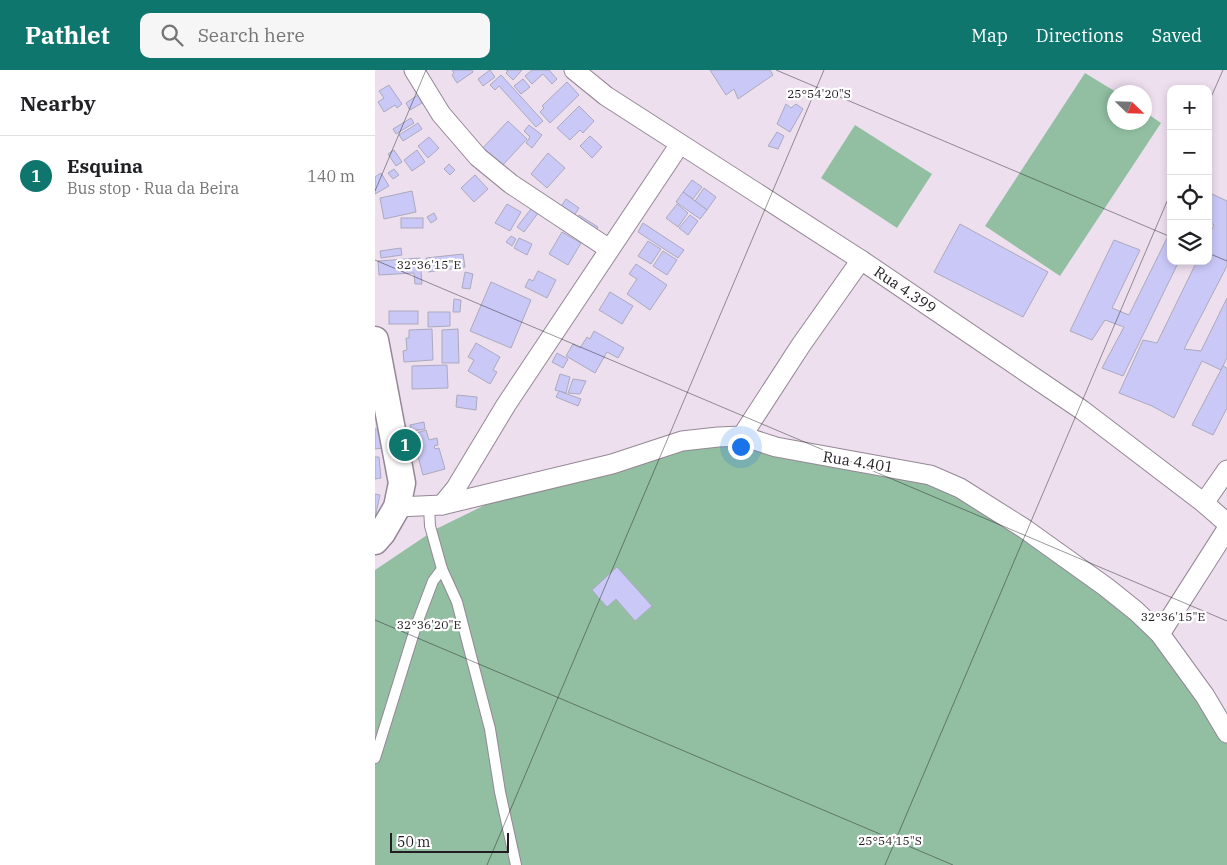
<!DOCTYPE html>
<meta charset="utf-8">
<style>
body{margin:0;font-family:"IBM Plex Serif",serif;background:#f6f6f6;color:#202124}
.controls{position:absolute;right:15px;top:15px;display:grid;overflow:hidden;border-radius:10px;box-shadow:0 2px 8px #0003}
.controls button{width:45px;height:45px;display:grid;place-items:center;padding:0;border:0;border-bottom:1px solid #e0e0e0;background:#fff;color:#202124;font:25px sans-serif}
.compass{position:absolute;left:732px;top:15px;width:45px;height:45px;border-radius:50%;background:#fff;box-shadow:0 2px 8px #0003;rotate:113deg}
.scale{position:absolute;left:15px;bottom:12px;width:119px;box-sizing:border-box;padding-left:5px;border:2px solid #221d22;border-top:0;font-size:14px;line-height:18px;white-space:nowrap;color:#221d22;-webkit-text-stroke:4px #fff;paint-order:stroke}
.you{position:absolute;left:365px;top:376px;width:18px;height:18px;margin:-12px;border:4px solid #fff;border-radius:50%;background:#1a73e8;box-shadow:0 0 0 8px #1a73e833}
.badge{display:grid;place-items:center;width:32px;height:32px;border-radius:50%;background:#0f766e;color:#fff;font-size:16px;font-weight:700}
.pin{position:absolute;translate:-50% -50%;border:2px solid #fff;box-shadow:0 1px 5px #0006}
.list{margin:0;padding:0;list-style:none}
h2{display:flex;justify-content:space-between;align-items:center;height:65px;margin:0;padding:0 20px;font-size:21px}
h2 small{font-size:16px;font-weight:400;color:#757577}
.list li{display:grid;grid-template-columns:32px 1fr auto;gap:15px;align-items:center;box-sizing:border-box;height:80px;padding:0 20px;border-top:1px solid #e0e0e0}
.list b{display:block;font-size:19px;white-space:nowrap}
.list p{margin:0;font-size:16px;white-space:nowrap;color:#757577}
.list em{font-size:16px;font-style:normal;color:#757577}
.icon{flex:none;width:28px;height:28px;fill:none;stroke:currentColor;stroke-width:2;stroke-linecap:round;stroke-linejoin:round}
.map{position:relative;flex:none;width:852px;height:795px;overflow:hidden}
header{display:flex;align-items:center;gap:30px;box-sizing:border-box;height:70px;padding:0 25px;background:#0f766e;color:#fff}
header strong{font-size:24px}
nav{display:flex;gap:28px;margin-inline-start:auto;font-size:18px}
.search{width:350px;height:45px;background:#f6f6f6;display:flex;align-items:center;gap:12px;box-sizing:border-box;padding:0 18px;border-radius:10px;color:#757577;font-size:19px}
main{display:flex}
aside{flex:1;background:#fff}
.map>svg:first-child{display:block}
.green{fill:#92bfa2}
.building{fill:#cac8f7;stroke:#abaabd}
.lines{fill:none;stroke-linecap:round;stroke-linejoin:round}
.lane-casing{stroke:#948795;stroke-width:12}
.street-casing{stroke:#948795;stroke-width:21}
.secondary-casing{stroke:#948795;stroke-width:29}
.lane{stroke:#fff;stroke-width:10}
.street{stroke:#fff;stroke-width:19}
.secondary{stroke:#fff;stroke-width:26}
.ticks{fill:none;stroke:#221d22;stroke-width:1;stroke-opacity:0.45}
.labels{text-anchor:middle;stroke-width:4.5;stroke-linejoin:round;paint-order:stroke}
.street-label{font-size:15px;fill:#221d22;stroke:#fff}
.ticks-label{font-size:12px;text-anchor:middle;fill:#221d22;stroke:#fff;stroke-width:4.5;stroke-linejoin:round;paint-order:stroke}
</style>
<header>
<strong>Pathlet</strong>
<div class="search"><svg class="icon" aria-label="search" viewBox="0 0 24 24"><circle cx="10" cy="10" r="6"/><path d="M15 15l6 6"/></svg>Search here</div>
<nav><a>Map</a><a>Directions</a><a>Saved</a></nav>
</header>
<main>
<aside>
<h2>Nearby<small></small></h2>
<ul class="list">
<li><span class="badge">1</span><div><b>Esquina</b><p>Bus stop · Rua da Beira</p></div><em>140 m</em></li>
</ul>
</aside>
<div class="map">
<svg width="852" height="795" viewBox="0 0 852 795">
<rect width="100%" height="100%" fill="#eedfef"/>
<g class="green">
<path d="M710,3L741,22L740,52H770V42L786,53L685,206L610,156Z"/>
<path d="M480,55L557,104L522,158L446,108Z"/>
<path d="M316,375L369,378L444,392L555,405L775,554L852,668V795H0V500L61,459L110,435Z"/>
</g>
<g class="building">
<path d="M77,0H97L98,2L82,13L77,5L79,3Z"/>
<path d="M115,0L120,7L108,16L103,9Z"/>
<path d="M131,0H147L138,10L131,3L133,1Z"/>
<path d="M157,0H174L182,9L177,14L168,4L157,14L150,6Z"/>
<path d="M335,0H395L398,5L363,29L359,19L351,25Z"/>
<path d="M126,5L168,51L161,57L124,16L120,20L115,15Z"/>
<path d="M148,9L155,17L146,24L139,16Z"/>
<path d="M192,12L204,25L175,53L165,42L169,38L167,36Z"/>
<path d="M14,15L27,34L22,38L20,35L9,42L3,32L9,28L4,21Z"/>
<path d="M43,25L47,33L35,40L31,33Z"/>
<path d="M411,34L416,38L421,34L428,39L415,62L402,54Z"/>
<path d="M204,36L219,51L208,63L205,60L195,70L182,58Z"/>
<path d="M36,48L39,53L21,64L18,59Z"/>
<path d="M133,51L152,69L125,98L106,80Z"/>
<path d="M43,53L47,59L28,71L24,65Z"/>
<path d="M154,55L167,65L157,78L151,73L155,67L149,61Z"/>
<path d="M402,62L409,66L403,79L393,76Z"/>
<path d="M215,66L227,77L217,88L205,76Z"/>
<path d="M54,67L64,78L53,88L43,76Z"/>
<path d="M19,80L27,92L21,96L13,84Z"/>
<path d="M42,80L50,92L37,101L29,90Z"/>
<path d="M173,83L190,98L172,118L156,104Z"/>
<path d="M74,94L80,100L75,105L69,99Z"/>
<path d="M19,99L24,105L18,109L13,103Z"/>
<path d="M6,103L14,116L0,124V107Z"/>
<path d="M100,105L113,119L99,132L86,118Z"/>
<path d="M317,110L327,117L318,129L308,122Z"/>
<path d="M329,118L341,127L332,140L320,131Z"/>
<path d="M37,121L41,142L9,149L5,128Z"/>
<path d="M308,122L332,140L325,149L301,132Z"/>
<path d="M837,124L852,131V196L809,279L826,281L852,228V288L846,300L827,291L799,348L777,336L744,323L768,270L782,273L822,191H833V167L839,155L833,151V132Z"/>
<path d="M191,129L204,138L197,149L185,138Z"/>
<path d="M132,134L146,142L135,161L120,153Z"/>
<path d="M302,134L313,143L303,157L291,148Z"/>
<path d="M156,139L163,143L149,162L142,157Z"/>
<path d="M59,143L62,149L56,153L52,147Z"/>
<path d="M204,145L223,157L218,165L199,154Z"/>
<path d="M315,145L323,151L313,165L304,158Z"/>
<rect x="26" y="148" width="22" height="10"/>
<path d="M268,153L309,180L303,188L263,162Z"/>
<path d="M585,154L673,202L648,247L559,202Z"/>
<path d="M796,160V191H804L748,306L727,298L749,257L730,250L717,270L695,261L739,170L765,180L737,238L754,245Z"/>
<path d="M187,162L206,173L193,195L174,184Z"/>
<path d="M136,166L141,169L137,176L131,172Z"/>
<path d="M144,168L157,174L152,185L139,178Z"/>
<path d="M273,171L286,179L276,194L263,186Z"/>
<path d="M26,178L27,185L6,188L5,181Z"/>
<path d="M288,181L302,190L292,205L278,196Z"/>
<path d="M88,184L90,197L53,202L51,188Z"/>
<path d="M45,188L47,214H40L39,203L4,205L3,191Z"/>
<path d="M261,194L292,215L275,240L252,224L262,209L254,204Z"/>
<path d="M163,201L181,210L172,228L150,217L154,209L158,211Z"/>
<path d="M90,202L98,204L95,219L87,218Z"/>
<path d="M116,212L156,230L136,278L95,261Z"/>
<path d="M235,222L258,236L247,254L224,240Z"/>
<path d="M79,229L86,230L85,242H78Z"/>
<rect x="14" y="241" width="29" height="13"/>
<path d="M53,242H75V256L53,257Z"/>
<path d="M57,259L58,290L29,292L28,281L32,280L31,268H34V260Z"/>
<path d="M83,259L84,293H67V260Z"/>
<path d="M219,261L249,278L243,288L232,282L220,303L191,286L198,274L205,278L212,267L215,269Z"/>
<path d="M101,273L125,287L118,300L122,302L115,314L93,301L99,290L93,287Z"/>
<path d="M182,283L193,289L188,298L177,292Z"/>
<path d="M72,295L73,318L37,319V296Z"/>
<path d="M848,296L852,298V338L838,365L817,355Z"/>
<path d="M185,304L195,307L191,323L180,320Z"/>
<path d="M198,309L211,311L205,324L193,323Z"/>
<path d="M184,321L206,329L203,336L181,327Z"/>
<path d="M82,325L102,327L101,340L81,337Z"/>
<path d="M49,352L50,359L36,361L35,355Z"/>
<path d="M0,359H7L9,378L0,379Z"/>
<path d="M51,360L54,370L62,368L63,375L59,376L60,379L64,378L70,399L48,405L40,375L45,373L44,368L40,370L38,364Z"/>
<path d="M0,387H4L6,408L0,409Z"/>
<path d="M0,424L5,425L0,448Z"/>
<path d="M242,497L277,536L260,551L241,529L232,537L217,520Z"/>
</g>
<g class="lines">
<defs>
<g id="lane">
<path d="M54,436L55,456L67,499L82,532L115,659L125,722L141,795"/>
<path d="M0,688L41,556L58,511L67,499"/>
</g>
<g id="street">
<path d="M39,0L66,44L103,87L136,114L234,179"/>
<path d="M199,0L231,26L486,190L707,340L829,433L852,453"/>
<path d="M367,366L426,275L486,190"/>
<path d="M829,433L852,400"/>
<path d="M67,435L81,418L131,335L305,74"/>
<path d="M22,437L67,435L237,394L307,371L343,367L367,366L401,377L555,405L585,418L650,459L731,517L761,541L785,564L830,626L852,663"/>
<path d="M785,564L852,459"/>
</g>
<path id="secondary" d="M0,270L27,413L22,437L7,463L0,471"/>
</defs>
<use href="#lane" class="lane-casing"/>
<use href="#street" class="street-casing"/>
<use href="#secondary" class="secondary-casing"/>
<use href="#lane" class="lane"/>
<use href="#street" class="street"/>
<use href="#secondary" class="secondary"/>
</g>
<path class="ticks" d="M401,0L796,167M833,34L848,0M0,121L51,0M833,183L852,191M0,190L852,551M0,550L578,795M112,795L449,0M510,795L796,122"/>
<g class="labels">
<g class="street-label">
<text transform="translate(530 220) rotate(34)" y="5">Rua 4.399</text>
<text transform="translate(483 392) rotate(9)" y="5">Rua 4.401</text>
</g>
</g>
<g class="ticks-label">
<text x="444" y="28">25°54'20"S</text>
<text x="54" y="199">32°36'15"E</text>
<text x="798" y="551">32°36'15"E</text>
<text x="54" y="559">32°36'20"E</text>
<text x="515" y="775">25°54'15"S</text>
</g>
</svg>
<div class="controls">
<button>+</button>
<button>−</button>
<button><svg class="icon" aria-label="locate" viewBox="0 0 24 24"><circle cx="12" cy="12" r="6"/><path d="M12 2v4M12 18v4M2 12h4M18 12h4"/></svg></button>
<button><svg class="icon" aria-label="layers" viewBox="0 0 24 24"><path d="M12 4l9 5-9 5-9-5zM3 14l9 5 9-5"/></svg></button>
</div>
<svg class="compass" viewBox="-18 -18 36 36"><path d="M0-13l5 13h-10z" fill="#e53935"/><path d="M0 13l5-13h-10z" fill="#757577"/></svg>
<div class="scale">50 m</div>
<div class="you"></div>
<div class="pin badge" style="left:30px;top:375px">1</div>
</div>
</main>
